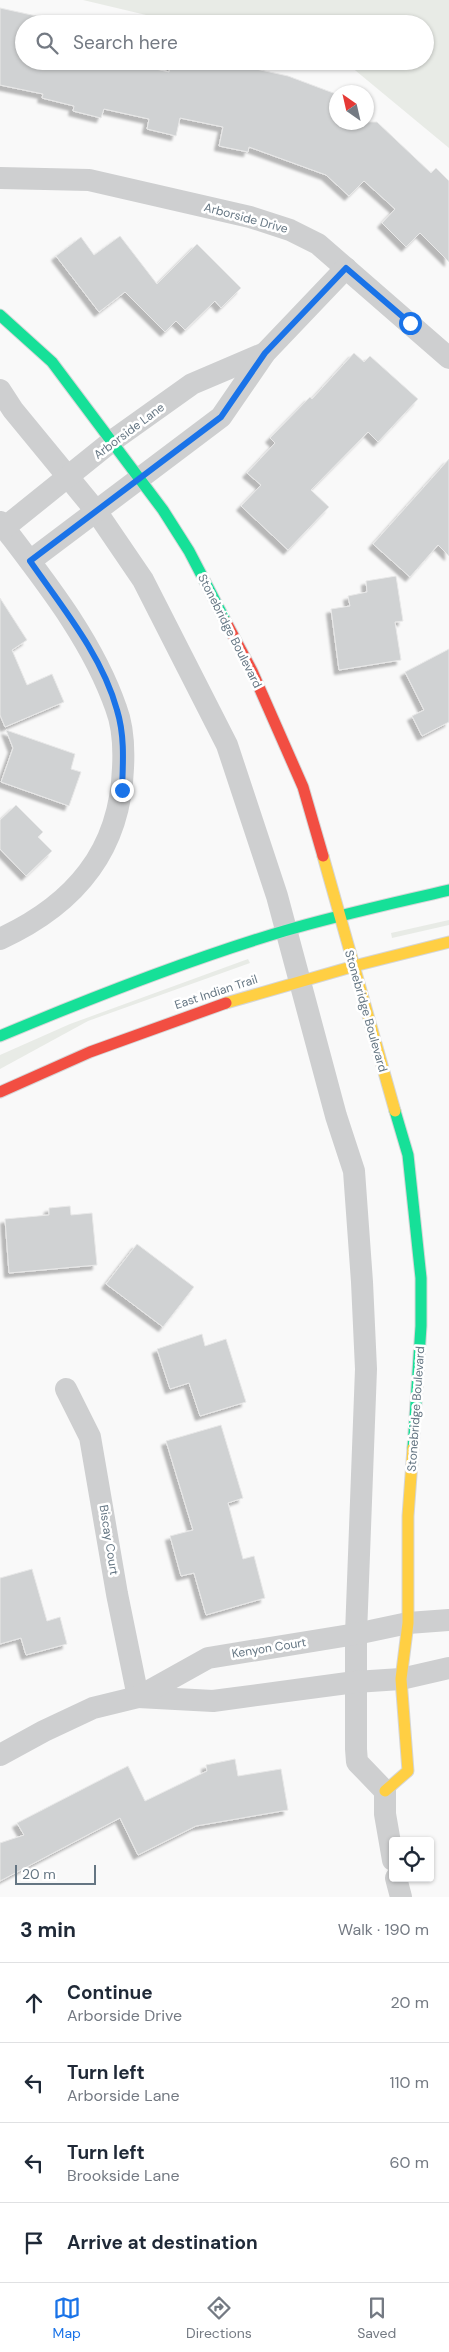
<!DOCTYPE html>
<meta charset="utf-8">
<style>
body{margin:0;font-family:"DM Sans",sans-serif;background:#f2f2f3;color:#1f2937}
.controls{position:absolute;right:15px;bottom:15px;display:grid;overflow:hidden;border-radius:5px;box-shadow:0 1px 4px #0004}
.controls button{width:45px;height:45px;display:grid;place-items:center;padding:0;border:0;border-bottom:1px solid #e0e1e3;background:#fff;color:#1f2937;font:25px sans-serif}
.compass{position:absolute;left:329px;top:85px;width:45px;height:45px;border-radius:50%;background:#fff;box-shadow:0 1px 4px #0004;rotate:326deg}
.scale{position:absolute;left:15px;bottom:12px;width:81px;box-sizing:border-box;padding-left:5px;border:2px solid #657683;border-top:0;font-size:14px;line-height:18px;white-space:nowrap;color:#657683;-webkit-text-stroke:4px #fff;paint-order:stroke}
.stop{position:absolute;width:15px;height:15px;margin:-11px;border:4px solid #1a73e8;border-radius:50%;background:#fff}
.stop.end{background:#1a73e8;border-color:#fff;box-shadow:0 1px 5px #0008}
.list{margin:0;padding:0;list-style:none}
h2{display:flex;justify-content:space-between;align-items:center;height:65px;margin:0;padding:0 20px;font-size:21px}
h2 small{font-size:16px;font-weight:400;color:#747a83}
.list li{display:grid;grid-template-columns:32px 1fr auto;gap:15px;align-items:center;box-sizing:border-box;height:80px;padding:0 20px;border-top:1px solid #e0e1e3}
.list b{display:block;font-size:19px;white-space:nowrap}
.list p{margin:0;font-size:16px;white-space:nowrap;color:#747a83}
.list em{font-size:16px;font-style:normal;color:#747a83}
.icon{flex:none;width:28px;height:28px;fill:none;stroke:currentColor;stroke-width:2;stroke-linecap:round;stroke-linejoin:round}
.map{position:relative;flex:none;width:449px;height:1897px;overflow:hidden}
.search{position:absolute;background:#fff;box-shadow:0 1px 4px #0004;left:15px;right:15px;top:15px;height:55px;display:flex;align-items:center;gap:12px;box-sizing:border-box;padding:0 18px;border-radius:28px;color:#747a83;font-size:19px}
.sheet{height:385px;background:#fff}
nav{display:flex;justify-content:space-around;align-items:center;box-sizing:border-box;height:70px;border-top:1px solid #e0e1e3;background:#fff;font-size:14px;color:#747a83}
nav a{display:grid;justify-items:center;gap:2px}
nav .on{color:#1a73e8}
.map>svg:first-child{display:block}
.green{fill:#e8ebe6}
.building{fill:#d0d2d3;stroke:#e8e8e8;filter:url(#shadow)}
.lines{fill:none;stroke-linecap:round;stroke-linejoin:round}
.fast-casing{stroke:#d5d6d7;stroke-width:13}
.slow-casing{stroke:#d5d6d7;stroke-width:13}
.jam-casing{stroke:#d5d6d7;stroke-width:13}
.street{stroke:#cecfd0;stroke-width:22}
.fast{stroke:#16e098;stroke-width:11}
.slow{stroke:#ffcf43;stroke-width:11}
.jam{stroke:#f24e42;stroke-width:11}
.route{stroke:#1a73e8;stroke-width:6}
.labels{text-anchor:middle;stroke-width:5;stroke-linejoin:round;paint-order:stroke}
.street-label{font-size:12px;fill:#657683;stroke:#fff}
</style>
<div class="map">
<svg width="449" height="1897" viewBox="0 0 449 1897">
<defs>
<filter id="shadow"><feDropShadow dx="-4.5" dy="4.5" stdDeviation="1" flood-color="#0004"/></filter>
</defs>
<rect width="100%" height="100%" fill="#f9f9f9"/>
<g class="green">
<path d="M83,0H449V148L344,61H425V24H184Z"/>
<path d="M449,920V925L392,938L391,933Z"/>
<path d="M248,959L250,963L88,1021L0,1069V1055L70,1024Z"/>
</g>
<g class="building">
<path d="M0,8L50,19L49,24H24V61H120L169,72L171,63L199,69L201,61H219L288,76L336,94V122H377L431,173L436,168L449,181V262L420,233L406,247L382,223L395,209L364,181L349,196L326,175L249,147L248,152L219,146L223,127L180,118L176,136L147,129L149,119L104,109L101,118L73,111L74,106L42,98L43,94L0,85Z"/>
<path d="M120,236L157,284L197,244L241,288L221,308L215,301L185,330L176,321L165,332L125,292L99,312L56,256L81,237L94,255Z"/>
<path d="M354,353L364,362L370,356L418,399L378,442L368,432L311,490L329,507L288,550L241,506L261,485L247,473L275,443L270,438L310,397L312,399Z"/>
<path d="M449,459V556L438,545L410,577L373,544Z"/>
<path d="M396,576L403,621L395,622L401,660L339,670L331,609L350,606L348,596L367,592L366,581Z"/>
<path d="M0,598L27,640L12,650L27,685L52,674L64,702L5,727L0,715Z"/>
<path d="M449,649V722L422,736L412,716L424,710L405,672Z"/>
<path d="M6,730L75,754L71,769L81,772L69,806L1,782L13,748Z"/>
<path d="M16,805L43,832L38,837L52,851L26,876L0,849V820Z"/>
<path d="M70,1206L71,1215L92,1213L97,1265L9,1273L5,1219L49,1215V1208Z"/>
<path d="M137,1244L194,1287L163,1327L106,1284Z"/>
<path d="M202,1334L205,1346L226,1339L246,1402L200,1416L189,1383L170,1389L157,1349Z"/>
<path d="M221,1425L243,1498L228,1503L243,1559L254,1556L265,1598L206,1615L194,1573L181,1576L170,1536L193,1530L166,1441Z"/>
<path d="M32,1569L47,1621L60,1617L67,1644L26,1655L21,1638L0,1644V1578Z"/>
<path d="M235,1759L238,1776L281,1769L288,1810L196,1826L138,1855L120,1818L0,1881V1843L24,1835L17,1823L110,1775L128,1766L145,1801L207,1771L206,1765Z"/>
</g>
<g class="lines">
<defs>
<g id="fast">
<path d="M0,315L52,362L163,510L189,551L226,622"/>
<path d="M0,1036C93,997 187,960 284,931C338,915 394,903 449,890"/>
<path d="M395,1111L408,1155L421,1278V1326L413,1448"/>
</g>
<g id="slow">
<path d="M323,856L395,1111"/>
<path d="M226,1003L358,965L449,942"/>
<path d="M385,1791L408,1771L401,1679L408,1623V1516L413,1448"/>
</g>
<g id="jam">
<path d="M226,622L252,671L303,787L323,856"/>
<path d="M0,1092L90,1052L226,1003"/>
</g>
</defs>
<use href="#fast" class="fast-casing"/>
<use href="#slow" class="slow-casing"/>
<use href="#jam" class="jam-casing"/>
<g class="street">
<path d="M0,178L89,180L250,217L290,230L318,244L449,358"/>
<path d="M0,390L13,410L96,511L143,580L227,745L277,896L336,1116L354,1171L362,1282L366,1369L356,1634V1749L357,1762L385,1791V1814L393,1860"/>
<path d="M0,522C44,580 92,639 116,708C123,726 124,749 123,768C120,852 74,905 0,939"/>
<path d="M4,528L112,441L192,384L265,353"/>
<path d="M30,561L221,417L265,353L346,268"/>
<path d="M66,1389L90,1437L117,1594L138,1697"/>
<path d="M138,1697L213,1701L355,1682L401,1679L449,1668"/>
<path d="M0,1755L44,1731L93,1708L138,1697L208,1658L356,1634L408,1623L449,1620"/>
<path d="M396,1878L401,1897"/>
</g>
<use href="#fast" class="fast"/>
<use href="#slow" class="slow"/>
<use href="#jam" class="jam"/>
</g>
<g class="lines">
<path class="route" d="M122,790C123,763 125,736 117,710C102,655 62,607 30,561L221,417L265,353L346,268L410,323"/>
</g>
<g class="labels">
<g class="street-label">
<text transform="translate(246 218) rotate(15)" y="4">Arborside Drive</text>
<text transform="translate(129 431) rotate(-37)" y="4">Arborside Lane</text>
<text transform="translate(230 631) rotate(63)" y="4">Stonebridge Boulevard</text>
<text transform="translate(216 992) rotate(-18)" y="4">East Indian Trail</text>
<text transform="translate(366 1011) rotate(74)" y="4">Stonebridge Boulevard</text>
<text transform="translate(416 1409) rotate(-86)" y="4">Stonebridge Boulevard</text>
<text transform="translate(109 1540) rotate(81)" y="4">Biscay Court</text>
<text transform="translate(269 1648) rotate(-9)" y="4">Kenyon Court</text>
</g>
</g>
</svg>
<div class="controls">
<button><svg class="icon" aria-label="locate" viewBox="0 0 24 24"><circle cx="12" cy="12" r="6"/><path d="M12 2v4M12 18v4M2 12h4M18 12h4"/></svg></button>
</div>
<svg class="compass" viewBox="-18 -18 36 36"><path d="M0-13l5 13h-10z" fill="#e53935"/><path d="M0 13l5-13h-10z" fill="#747a83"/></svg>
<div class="scale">20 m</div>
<div class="stop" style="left:410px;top:323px"></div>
<div class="stop end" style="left:122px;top:790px"></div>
<div class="search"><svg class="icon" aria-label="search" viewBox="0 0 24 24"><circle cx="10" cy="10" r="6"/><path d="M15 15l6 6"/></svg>Search here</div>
</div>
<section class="sheet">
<h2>3 min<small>Walk · 190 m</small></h2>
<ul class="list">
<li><svg class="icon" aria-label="ahead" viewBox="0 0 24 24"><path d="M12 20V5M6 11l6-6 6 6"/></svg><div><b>Continue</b><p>Arborside Drive</p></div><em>20 m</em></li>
<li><svg class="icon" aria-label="left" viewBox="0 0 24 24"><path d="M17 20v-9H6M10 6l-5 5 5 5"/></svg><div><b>Turn left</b><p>Arborside Lane</p></div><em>110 m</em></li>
<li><svg class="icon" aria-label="left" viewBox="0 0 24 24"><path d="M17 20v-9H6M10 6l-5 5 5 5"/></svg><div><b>Turn left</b><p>Brookside Lane</p></div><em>60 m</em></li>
<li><svg class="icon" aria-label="arrive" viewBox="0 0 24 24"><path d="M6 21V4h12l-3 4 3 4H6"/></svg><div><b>Arrive at destination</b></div></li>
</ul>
</section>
<nav>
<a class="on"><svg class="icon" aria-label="map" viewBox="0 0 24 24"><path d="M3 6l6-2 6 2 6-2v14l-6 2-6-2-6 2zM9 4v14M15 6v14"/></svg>Map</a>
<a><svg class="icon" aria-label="directions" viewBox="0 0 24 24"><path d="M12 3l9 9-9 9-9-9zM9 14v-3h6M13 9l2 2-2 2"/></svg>Directions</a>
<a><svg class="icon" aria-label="saved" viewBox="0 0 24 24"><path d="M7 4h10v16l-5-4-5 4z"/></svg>Saved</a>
</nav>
